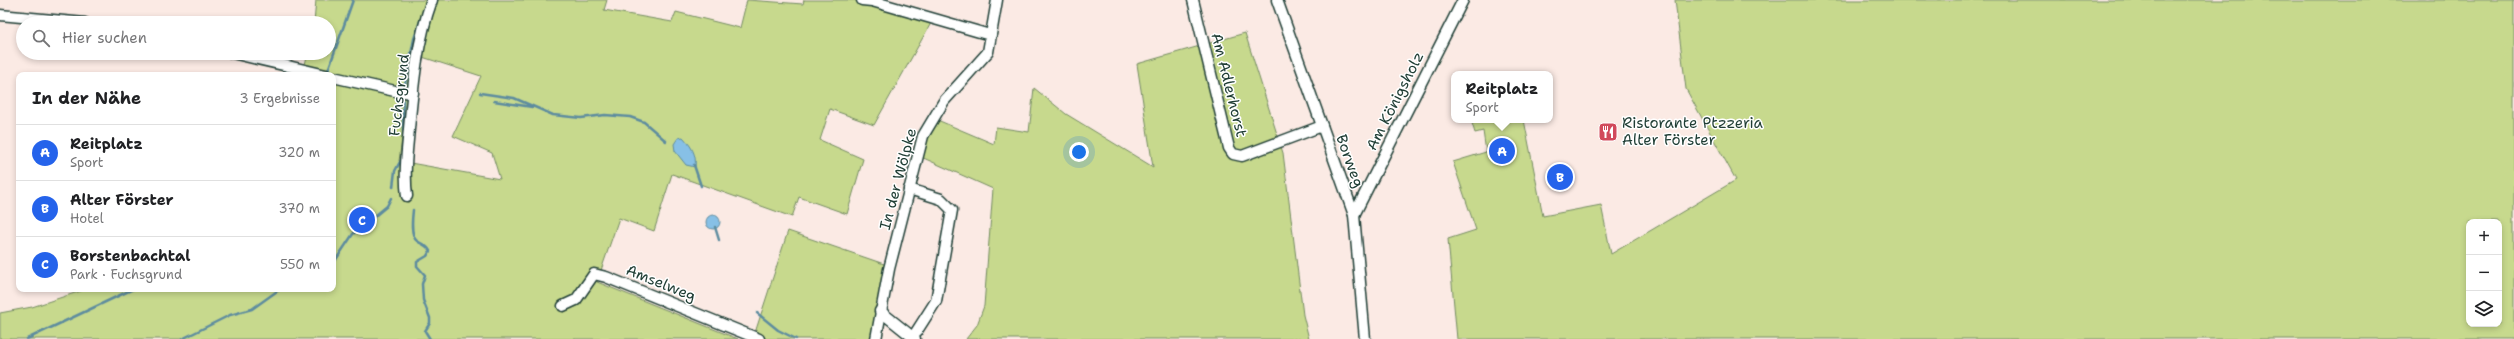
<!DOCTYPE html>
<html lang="de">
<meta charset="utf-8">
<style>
body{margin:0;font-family:"Shantell Sans",sans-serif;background:#f2f2f2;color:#202124}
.controls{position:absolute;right:12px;bottom:12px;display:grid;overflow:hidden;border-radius:8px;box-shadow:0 2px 6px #0003}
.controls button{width:36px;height:36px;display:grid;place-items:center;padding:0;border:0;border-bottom:1px solid #e0e0e0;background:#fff;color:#202124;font:20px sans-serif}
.you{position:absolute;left:1079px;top:152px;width:14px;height:14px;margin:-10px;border:3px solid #fff;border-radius:50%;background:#1a73e8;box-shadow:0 0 0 6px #1a73e833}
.badge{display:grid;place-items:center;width:26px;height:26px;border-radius:50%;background:#2563eb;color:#fff;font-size:13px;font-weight:700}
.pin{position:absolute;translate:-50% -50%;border:2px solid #fff;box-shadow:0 1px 4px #0006}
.popup{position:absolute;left:1451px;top:71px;width:102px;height:52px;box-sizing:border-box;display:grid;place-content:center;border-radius:8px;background:#fff;filter:drop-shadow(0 1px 3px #0005);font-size:13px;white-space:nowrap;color:#757577}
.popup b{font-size:15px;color:#202124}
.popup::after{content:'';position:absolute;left:50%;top:100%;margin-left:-8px;border:8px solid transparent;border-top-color:#fff}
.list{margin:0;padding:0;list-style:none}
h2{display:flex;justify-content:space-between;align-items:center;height:52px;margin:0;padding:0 16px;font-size:17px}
h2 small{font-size:13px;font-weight:400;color:#757577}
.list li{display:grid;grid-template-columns:26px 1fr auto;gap:12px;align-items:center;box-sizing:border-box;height:56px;padding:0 16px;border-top:1px solid #e0e0e0}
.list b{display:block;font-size:15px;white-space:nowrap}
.list p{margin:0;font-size:13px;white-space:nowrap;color:#757577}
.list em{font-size:13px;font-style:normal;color:#757577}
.icon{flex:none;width:22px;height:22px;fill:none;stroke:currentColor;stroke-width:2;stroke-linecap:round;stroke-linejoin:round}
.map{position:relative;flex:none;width:2514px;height:339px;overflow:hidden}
.search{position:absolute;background:#fff;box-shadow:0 2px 6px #0003;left:16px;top:16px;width:320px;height:44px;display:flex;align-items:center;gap:10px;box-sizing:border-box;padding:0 14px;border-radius:22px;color:#757577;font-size:15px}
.panel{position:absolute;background:#fff;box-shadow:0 2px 6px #0003;left:16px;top:72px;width:320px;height:220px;border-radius:8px}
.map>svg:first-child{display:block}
.green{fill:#c7d98d;stroke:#738b60;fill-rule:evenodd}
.water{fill:#87c0e6;stroke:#5d8c9f}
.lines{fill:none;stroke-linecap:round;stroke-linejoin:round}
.stream{stroke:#5d8c9f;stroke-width:2.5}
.minor-casing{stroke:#1f3d34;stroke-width:13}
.minor{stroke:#fff;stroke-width:10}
.labels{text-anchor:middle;stroke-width:3;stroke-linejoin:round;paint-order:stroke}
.street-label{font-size:15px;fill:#1f3d34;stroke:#fff}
.poi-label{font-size:15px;fill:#1f3d34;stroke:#fff;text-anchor:start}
</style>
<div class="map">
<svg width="2514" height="339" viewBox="0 0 2514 339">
<rect width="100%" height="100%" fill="#fbeae4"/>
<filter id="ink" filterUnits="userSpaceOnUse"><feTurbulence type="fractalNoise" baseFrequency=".025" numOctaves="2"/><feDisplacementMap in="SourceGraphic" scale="8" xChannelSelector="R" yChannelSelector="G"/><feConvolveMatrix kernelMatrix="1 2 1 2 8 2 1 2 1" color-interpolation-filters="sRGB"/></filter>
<g filter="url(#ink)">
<g class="green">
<path d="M316,0H607L604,10L672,22L676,12L740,28L747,0L803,4L804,0H878L931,23L874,125L830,109L820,140L863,159L847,214L799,197L792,217L672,174L654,231L619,218L597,282L738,339H0V313L32,307L87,289H333V77L304,68L308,53H329V23H314ZM413,54L481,76L453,136L492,153L500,179L399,161Z"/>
<path d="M1675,0H2514V339H1457L1448,239L1476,230L1453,162L1486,152L1483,131L1475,133L1471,120H1524L1543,216L1601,205L1611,254L1736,180L1686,89ZM2469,222H2499V324H2469Z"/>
<path d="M1245,33L1283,153L1303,315L1309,339H966L977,325L984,306L993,189L919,156L935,119L994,144L996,127L1029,132L1034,88L1066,114L1153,167L1137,64Z"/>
<path d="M788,231L887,265L871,339H753Z"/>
</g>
<g class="water">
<path d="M683,137C691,146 697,154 695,167L686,165L675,151L674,144L678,138Z"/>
<circle cx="713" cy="222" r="7"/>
</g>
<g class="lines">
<g class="stream">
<path d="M327,73L353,0"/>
<path d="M404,89L414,39L427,0"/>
<path d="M480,93L514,98L553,115L581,118L605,115L630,117L644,122L666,141"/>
<path d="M403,94V137"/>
<path d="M494,101L532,107"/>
<path d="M694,165L701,186"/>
<path d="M393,187L395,171L402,158"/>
<path d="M413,210C412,219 410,236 417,241C423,245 427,245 430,251L427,256L417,262V266L425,275L422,284L423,300L430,318V323L425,331L430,339"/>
<path d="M715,227L719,240"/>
<path d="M333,264L353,234L387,206L391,198"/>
<path d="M757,313L778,330L796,339"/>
<path d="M27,339L133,289"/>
<path d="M182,339L230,315L252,309L280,289"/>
</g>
<defs>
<g id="minor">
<path d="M862,0L872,1L990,35"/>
<path d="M1193,0L1229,148L1233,154L1242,156L1322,126"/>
<path d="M1277,0L1354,215L1365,339"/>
<path d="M0,15L85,23"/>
<path d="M232,53L326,75"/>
<path d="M333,77L395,91L413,93"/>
<path d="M909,189L941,199L952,210L936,301L913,337"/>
<path d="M407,196C404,174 407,151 409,129C413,86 417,41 432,0"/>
<path d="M1354,215L1463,0"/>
<path d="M563,306L576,300L594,274L606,277L759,339"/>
<path d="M880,311L915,339"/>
<path d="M876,339L889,269L923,136L944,101L988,52L997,0"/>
</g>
</defs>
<use href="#minor" class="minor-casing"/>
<use href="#minor" class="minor"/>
</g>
</g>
<defs>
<symbol id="restaurant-square" viewBox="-11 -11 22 22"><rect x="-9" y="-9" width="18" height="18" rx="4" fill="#d1495b" stroke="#fff"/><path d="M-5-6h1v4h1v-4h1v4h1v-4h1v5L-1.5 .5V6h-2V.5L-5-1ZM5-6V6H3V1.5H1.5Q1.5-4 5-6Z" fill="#fff"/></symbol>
</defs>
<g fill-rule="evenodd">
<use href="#restaurant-square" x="1597" y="121" width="22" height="22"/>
</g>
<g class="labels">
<g class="street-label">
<text transform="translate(1229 85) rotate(76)" y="5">Am Adlerhorst</text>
<text transform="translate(399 95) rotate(-83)" y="5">Fuchsgrund</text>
<text transform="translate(1395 101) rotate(-63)" y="5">Am Königsholz</text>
<text transform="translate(1350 161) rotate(70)" y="5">Borweg</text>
<text transform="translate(898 179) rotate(-75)" y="5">In der Wölpke</text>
<text transform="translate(661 283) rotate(22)" y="5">Amselweg</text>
</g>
<g class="poi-label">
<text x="1622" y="128">Ristorante Ptzzeria<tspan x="1622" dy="17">Alter Förster</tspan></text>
</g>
</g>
</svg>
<div class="controls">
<button>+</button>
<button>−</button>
<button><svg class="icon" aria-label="layers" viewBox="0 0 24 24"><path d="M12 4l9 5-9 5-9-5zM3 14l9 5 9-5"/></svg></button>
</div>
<div class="you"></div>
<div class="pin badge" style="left:1502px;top:151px">A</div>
<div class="popup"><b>Reitplatz</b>Sport</div>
<div class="pin badge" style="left:1560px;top:177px">B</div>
<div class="pin badge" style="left:362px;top:220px">C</div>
<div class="search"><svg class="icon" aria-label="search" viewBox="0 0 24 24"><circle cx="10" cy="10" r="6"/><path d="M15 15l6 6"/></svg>Hier suchen</div>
<section class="panel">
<h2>In der Nähe<small>3 Ergebnisse</small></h2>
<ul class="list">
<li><span class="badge">A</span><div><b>Reitplatz</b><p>Sport</p></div><em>320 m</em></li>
<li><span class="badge">B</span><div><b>Alter Förster</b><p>Hotel</p></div><em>370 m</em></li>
<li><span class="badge">C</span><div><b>Borstenbachtal</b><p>Park · Fuchsgrund</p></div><em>550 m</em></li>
</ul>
</section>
</div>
